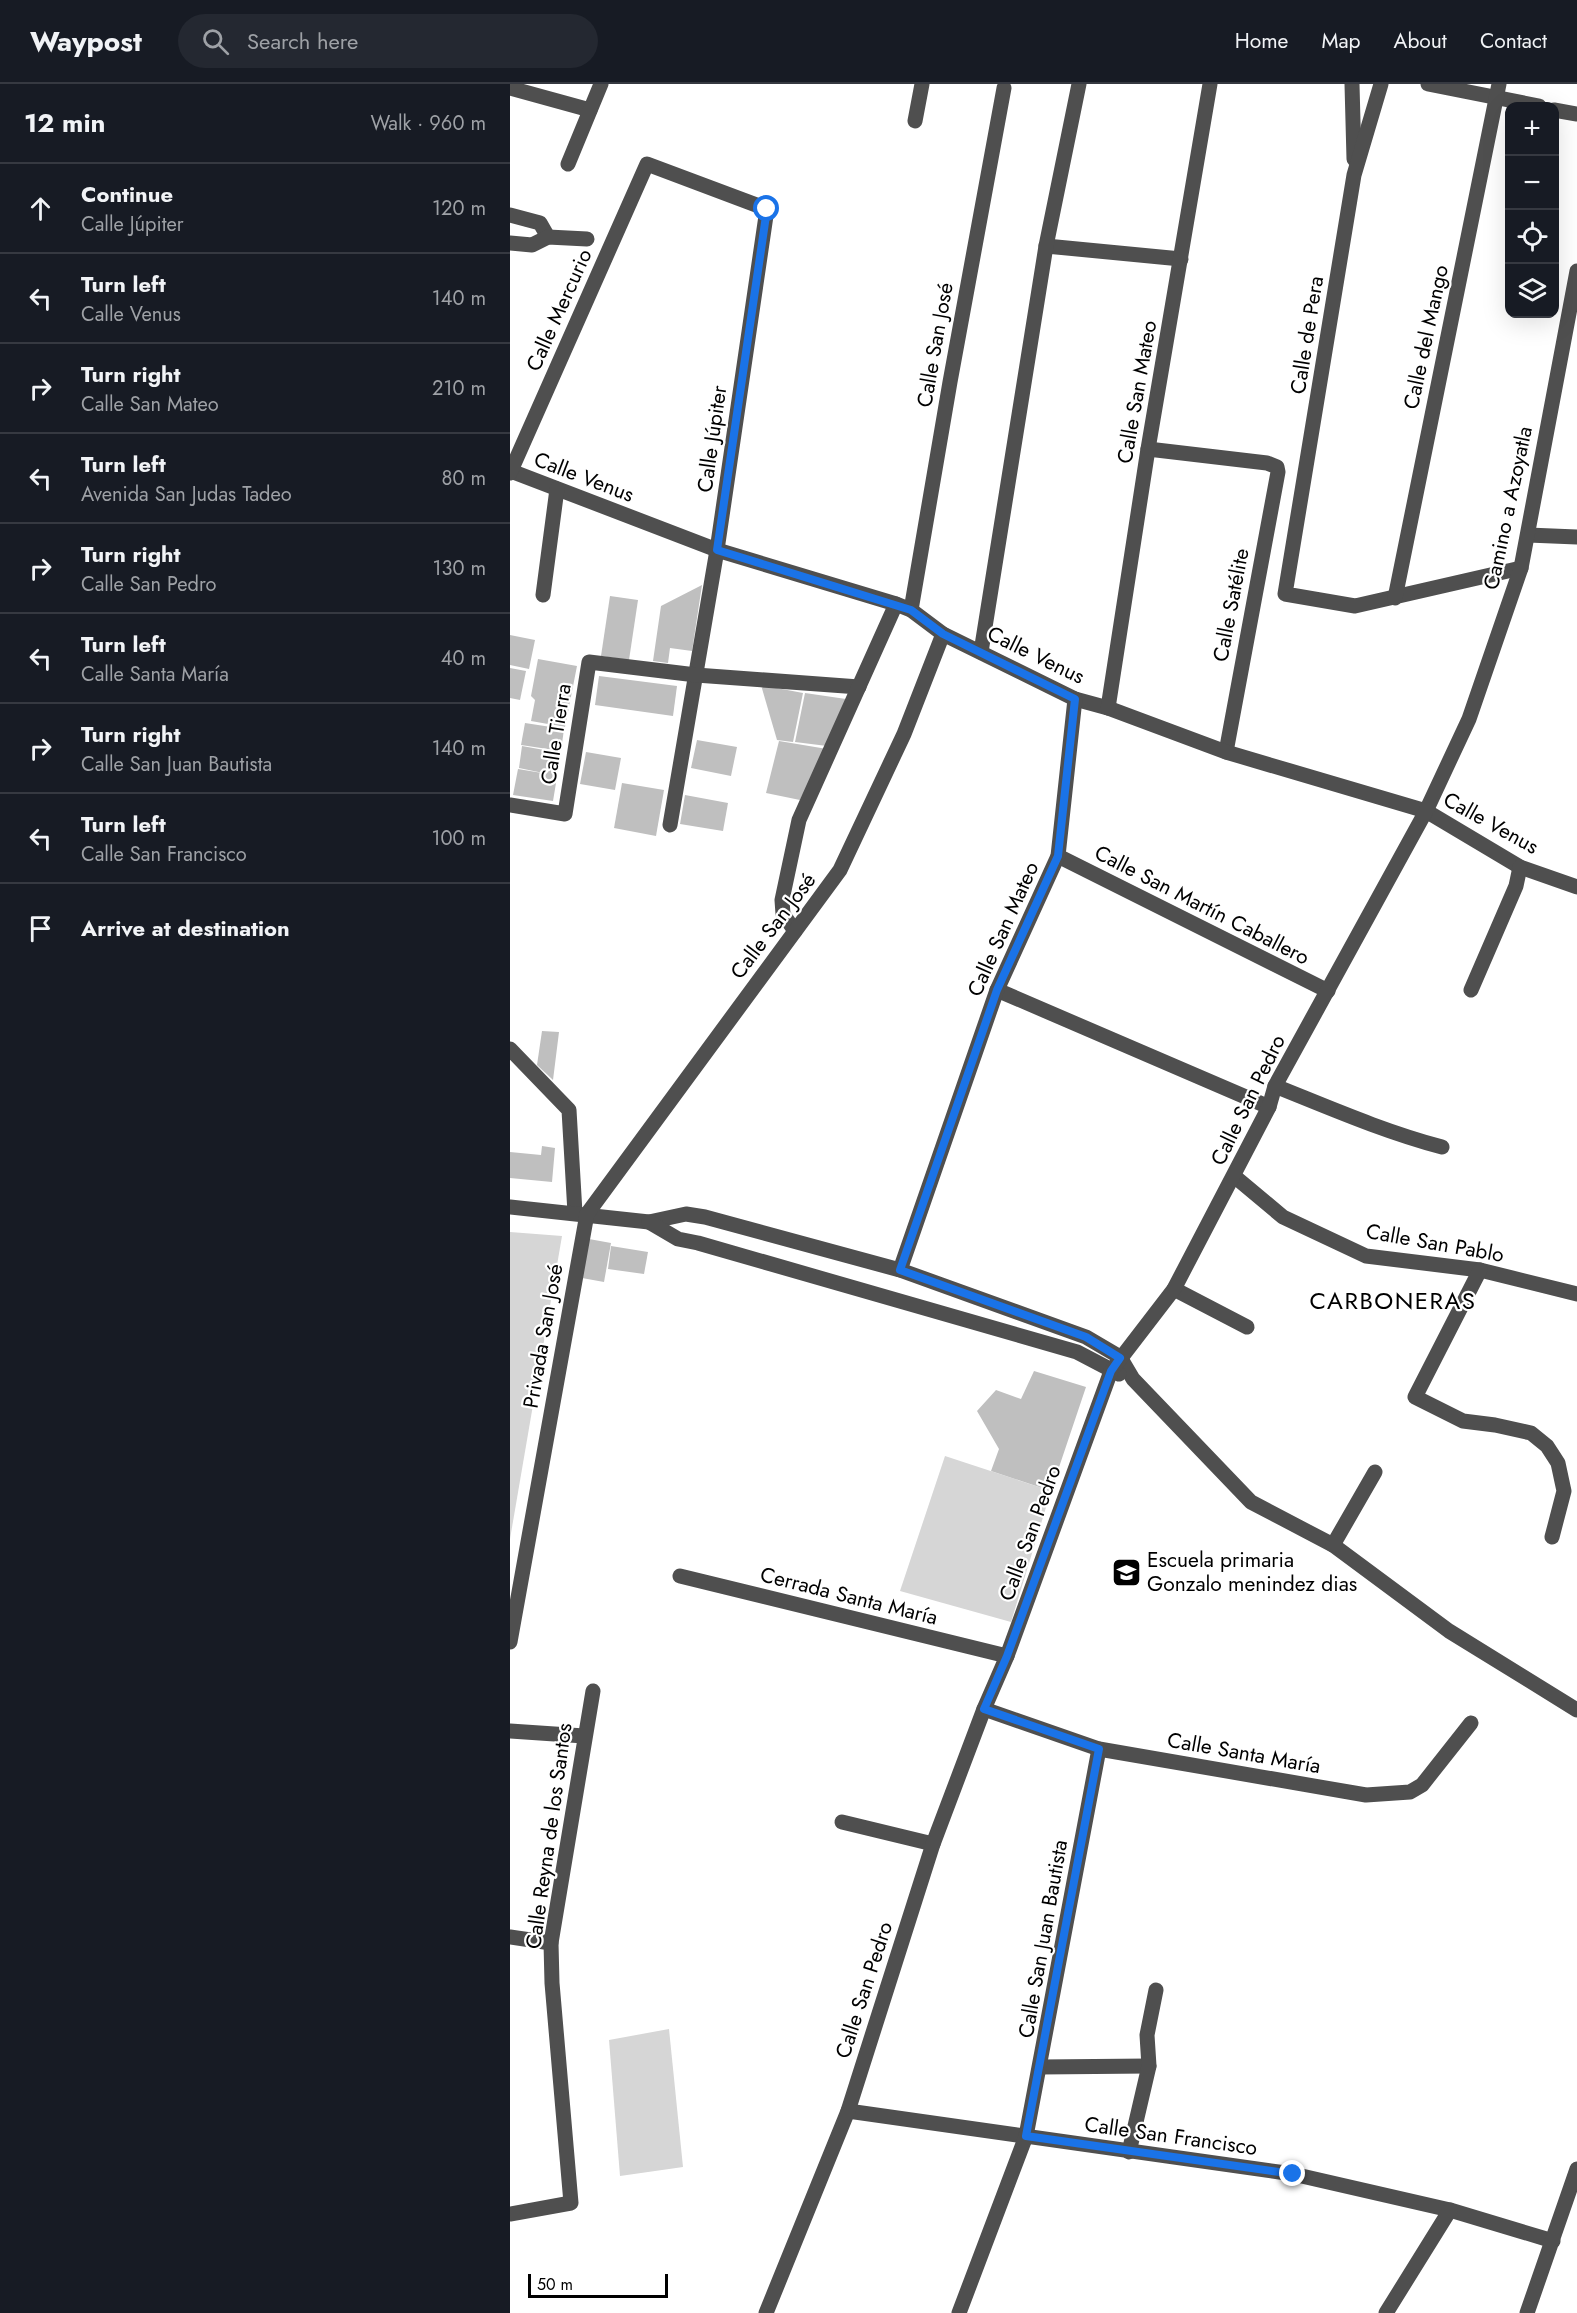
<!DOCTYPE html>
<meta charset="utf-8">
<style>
body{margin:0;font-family:Jost,sans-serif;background:#242831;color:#f1f3f6}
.controls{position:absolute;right:18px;top:18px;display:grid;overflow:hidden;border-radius:12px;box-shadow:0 6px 24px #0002}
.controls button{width:54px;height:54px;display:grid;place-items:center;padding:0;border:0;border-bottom:2px solid #363941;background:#171b24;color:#f1f3f6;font:30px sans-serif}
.scale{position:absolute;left:18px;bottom:15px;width:140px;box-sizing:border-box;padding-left:6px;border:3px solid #000;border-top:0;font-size:16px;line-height:21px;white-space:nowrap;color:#000;-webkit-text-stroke:4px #fff;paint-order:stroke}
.stop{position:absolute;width:18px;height:18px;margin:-14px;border:4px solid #1a73e8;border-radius:50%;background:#fff}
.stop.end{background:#1a73e8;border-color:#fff;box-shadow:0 2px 6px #0008}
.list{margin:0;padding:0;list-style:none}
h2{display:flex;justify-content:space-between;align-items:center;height:78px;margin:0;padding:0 24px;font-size:26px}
h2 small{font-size:20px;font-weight:400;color:#9ea1a6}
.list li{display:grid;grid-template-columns:39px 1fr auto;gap:18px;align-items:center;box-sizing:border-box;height:90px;padding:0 24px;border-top:2px solid #363941}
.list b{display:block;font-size:22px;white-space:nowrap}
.list p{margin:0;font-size:20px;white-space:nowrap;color:#9ea1a6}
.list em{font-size:20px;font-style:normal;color:#9ea1a6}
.icon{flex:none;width:33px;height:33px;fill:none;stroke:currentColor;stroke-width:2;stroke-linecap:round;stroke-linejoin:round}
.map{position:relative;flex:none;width:1067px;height:2229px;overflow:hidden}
header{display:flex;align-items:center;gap:36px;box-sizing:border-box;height:84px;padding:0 30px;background:#171b24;border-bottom:2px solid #363941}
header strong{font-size:28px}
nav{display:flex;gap:33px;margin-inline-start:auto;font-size:21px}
.search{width:420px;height:54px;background:#242831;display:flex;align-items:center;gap:15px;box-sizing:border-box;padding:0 21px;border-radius:33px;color:#9ea1a6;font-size:22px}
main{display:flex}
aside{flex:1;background:#171b24}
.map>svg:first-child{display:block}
.green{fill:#d6d6d6}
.building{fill:#bfbfbf}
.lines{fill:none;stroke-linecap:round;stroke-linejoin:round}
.minor{stroke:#4f4f4f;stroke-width:15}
.route{stroke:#1a73e8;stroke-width:8}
.labels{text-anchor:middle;stroke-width:4.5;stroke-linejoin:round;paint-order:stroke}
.street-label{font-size:21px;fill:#000;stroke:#fff}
.poi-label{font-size:21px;fill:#000;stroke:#fff;text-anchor:start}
.quarter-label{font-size:24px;letter-spacing:1.5px;fill:#000;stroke:#fff}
</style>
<header>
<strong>Waypost</strong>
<div class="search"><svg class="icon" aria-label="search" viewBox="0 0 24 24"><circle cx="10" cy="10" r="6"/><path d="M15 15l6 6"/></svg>Search here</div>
<nav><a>Home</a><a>Map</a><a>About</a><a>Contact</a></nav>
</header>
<main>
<aside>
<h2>12 min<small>Walk · 960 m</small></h2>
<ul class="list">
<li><svg class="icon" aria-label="ahead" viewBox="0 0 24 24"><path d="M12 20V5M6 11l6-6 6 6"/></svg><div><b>Continue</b><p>Calle Júpiter</p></div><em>120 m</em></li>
<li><svg class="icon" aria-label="left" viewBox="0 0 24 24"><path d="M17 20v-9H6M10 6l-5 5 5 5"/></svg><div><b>Turn left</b><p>Calle Venus</p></div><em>140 m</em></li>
<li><svg class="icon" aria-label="right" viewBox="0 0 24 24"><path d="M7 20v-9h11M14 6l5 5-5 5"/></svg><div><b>Turn right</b><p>Calle San Mateo</p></div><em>210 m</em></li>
<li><svg class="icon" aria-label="left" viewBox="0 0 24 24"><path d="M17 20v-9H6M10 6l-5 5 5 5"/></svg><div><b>Turn left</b><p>Avenida San Judas Tadeo</p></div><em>80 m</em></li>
<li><svg class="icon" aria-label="right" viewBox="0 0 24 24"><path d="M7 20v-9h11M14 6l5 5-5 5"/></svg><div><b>Turn right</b><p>Calle San Pedro</p></div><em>130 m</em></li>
<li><svg class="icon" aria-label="left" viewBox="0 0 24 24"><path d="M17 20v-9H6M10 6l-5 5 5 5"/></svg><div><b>Turn left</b><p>Calle Santa María</p></div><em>40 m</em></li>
<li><svg class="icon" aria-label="right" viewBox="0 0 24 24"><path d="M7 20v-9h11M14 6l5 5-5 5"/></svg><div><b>Turn right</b><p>Calle San Juan Bautista</p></div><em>140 m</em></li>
<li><svg class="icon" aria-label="left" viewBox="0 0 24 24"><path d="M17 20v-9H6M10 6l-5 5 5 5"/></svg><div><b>Turn left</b><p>Calle San Francisco</p></div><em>100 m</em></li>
<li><svg class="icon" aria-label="arrive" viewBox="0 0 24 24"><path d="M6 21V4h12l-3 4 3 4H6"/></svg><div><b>Arrive at destination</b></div></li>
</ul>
</aside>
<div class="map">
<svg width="1067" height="2229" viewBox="0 0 1067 2229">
<rect width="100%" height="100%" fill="#fff"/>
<g class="green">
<path d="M0,1148L52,1152L0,1455Z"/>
<path d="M435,1372L541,1407L501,1538L390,1507Z"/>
<path d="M159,1945L173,2083L110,2092L99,1956Z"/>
</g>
<g class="building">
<path d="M192,501L182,567L160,564L158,579L143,577L151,522Z"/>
<path d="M100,512L128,516L119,576L91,572Z"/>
<path d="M0,551L25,556L19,585L0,581Z"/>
<path d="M28,575L67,582L55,643L21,637L25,616L21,612Z"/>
<path d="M0,584L16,587L10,616L0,614Z"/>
<path d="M89,592L167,602L163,632L85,621Z"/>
<path d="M251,601L293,609L283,658L267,656Z"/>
<path d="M295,609L336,615L317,662L285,658Z"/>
<path d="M15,639L54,645L51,667L11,661Z"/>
<path d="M187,656L227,663L221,692L181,684Z"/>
<path d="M269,657L317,665L290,716L256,709Z"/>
<path d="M12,662L51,669L43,717L3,711L8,685L38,690L9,684Z"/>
<path d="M76,668L111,674L105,706L70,700Z"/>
<path d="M112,699L154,706L146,752L104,744Z"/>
<path d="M175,711L218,719L213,747L170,740Z"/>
<path d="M32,947L49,948L43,996L27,981Z"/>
<path d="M32,1062L45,1064L42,1098L0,1094V1068L31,1071Z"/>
<path d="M79,1155L101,1159L94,1198L72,1194Z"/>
<path d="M101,1162L138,1168L134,1190L98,1185Z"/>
<path d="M524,1287L576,1303L541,1407L481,1387L489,1365L467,1327L486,1306L511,1315Z"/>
</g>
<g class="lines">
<g class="minor">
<path d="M842,0L844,75"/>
<path d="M871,0L844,91L775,510L845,522L1011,484"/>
<path d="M918,0L1029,22"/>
<path d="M0,4L80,26"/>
<path d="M1044,26L1067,30"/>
<path d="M405,37L412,0"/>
<path d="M58,80L91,0"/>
<path d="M0,131L30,139L38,153"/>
<path d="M0,159L22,161L38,153L77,155"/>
<path d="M536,162L671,175"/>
<path d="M638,365L757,379L767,383L768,388L716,668"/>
<path d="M1,387L207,466L386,520L401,526L433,550L565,615L598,624L716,668L916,727L1010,783L1067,803"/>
<path d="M0,389L137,80L257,125L207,466L160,741"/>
<path d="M1018,451L1067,453"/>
<path d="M33,511L47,405"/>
<path d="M885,514L989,0"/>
<path d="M401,526L440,298L494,4"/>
<path d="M471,568L536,162L569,0"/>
<path d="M598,624L638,365L700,0"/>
<path d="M0,721L55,730L79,578L186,591L349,603"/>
<path d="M548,772L818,907"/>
<path d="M285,847L273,830L272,816L289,736L386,520"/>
<path d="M487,906L759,1023"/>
<path d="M961,906L1006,802L1010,783"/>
<path d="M0,965L59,1026L65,1129"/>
<path d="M765,1002C820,1024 875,1048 932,1063"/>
<path d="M724,1092L773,1133L856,1172L970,1186L1067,1210"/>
<path d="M0,1123L139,1138L176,1130L195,1133L390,1186L576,1253L610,1273L623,1295L741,1418L823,1461L939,1547L1067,1626"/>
<path d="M139,1138L168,1155L188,1159L567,1268L609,1290"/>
<path d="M390,1186L487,906L548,772L565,615"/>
<path d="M970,1186L905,1313L953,1337L985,1341L1021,1349L1037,1362L1048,1379L1054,1407L1042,1453"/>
<path d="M664,1205L737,1243"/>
<path d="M823,1461L865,1388"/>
<path d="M170,1492L497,1572"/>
<path d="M0,1558L77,1130L330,786L394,650L433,550"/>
<path d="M474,1625L589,1665L856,1711L900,1708L912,1701L961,1639"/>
<path d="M0,1647L74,1652"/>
<path d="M332,1738L423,1760"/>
<path d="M0,1853L41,1859"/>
<path d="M530,1983L639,1982"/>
<path d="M338,2027L783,2090L940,2126L1043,2157"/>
<path d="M619,2068L639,1982L637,1951L646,1906"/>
<path d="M0,2130L61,2119L42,1899L41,1859L83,1607"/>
<path d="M256,2229L338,2027L423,1760L474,1625L497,1572L601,1287L664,1205L759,1023L765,1002L916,727L959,635L1011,484L1067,187"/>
<path d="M449,2229L516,2052L589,1665"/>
<path d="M876,2229L940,2126"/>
<path d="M1017,2229L1067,2085"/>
</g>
</g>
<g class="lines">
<path class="route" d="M257,125L207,466L401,526L433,550L565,615L548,772L487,906L390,1186L576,1253L610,1274L601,1287L497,1572L474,1625L589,1665L516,2052L783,2090"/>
</g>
<defs>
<symbol id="school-square" viewBox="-11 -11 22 22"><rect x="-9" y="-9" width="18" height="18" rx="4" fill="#000" stroke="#fff"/><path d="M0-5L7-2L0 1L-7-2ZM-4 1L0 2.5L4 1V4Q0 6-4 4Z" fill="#fff"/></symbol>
</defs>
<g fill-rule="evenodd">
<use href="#school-square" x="600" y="1472" width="33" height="33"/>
</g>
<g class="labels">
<g class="street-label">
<text transform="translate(49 226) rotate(-66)" y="7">Calle Mercurio</text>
<text transform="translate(797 251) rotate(-81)" y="7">Calle de Pera</text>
<text transform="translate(916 253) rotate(-78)" y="7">Calle del Mango</text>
<text transform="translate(425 261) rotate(-80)" y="7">Calle San José</text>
<text transform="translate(627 308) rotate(-80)" y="7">Calle San Mateo</text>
<text transform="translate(202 355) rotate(-82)" y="7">Calle Júpiter</text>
<text transform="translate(74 393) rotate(21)" y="7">Calle Venus</text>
<text transform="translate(998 424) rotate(-78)" y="7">Camino a Azoyatla</text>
<text transform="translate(721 521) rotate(-79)" y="7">Calle Satélite</text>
<text transform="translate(526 571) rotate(26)" y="7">Calle Venus</text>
<text transform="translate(46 650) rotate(-81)" y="7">Calle Tierra</text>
<text transform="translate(981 739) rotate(29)" y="7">Calle Venus</text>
<text transform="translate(692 821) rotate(27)" y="7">Calle San Martín Caballero</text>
<text transform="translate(263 842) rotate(-53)" y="7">Calle San José</text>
<text transform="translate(493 845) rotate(-66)" y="7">Calle San Mateo</text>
<text transform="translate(738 1016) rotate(-64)" y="7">Calle San Pedro</text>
<text transform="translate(925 1159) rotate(10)" y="7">Calle San Pablo</text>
<text transform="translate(33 1252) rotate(-80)" y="7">Privada San José</text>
<text transform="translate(520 1449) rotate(-70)" y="7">Calle San Pedro</text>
<text transform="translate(339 1512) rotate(14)" y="7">Cerrada Santa María</text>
<text transform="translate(734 1669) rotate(10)" y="7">Calle Santa María</text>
<text transform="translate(39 1752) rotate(-82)" y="7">Calle Reyna de los Santos</text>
<text transform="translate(533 1855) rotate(-80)" y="7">Calle San Juan Bautista</text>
<text transform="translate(354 1906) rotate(-72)" y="7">Calle San Pedro</text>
<text transform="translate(661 2052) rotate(8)" y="7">Calle San Francisco</text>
</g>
<g class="poi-label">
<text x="637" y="1483">Escuela primaria<tspan x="637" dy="24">Gonzalo menindez dias</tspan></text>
</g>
<g class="quarter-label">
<text x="883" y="1225">CARBONERAS</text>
</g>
</g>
</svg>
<div class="controls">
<button>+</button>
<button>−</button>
<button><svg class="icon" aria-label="locate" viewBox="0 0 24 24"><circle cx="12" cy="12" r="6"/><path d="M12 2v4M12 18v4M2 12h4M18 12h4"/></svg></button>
<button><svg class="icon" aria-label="layers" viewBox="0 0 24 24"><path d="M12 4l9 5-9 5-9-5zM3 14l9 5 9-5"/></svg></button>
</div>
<div class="scale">50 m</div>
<div class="stop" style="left:257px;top:125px"></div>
<div class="stop end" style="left:783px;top:2090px"></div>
</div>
</main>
